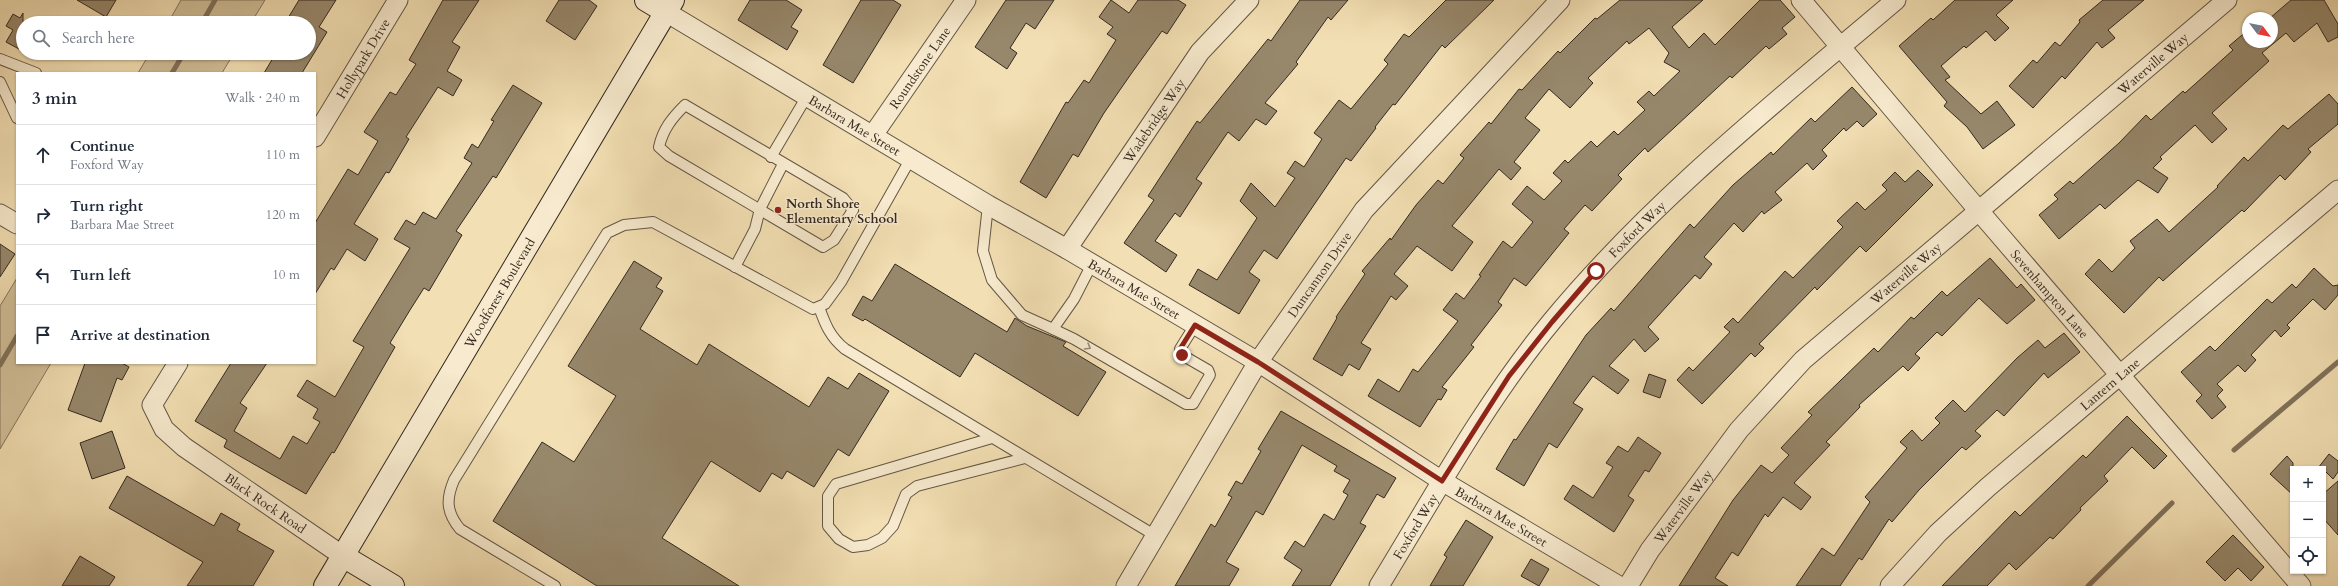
<!DOCTYPE html>
<meta charset="utf-8">
<style>
body{margin:0;font-family:Cardo,serif;background:#f2f2f3;color:#1f2937}
.controls{position:absolute;right:12px;bottom:12px;display:grid;overflow:hidden;border-radius:0px;box-shadow:0 1px 3px #0004}
.controls button{width:36px;height:36px;display:grid;place-items:center;padding:0;border:0;border-bottom:1px solid #e0e1e3;background:#fff;color:#1f2937;font:20px sans-serif}
.compass{position:absolute;left:2242px;top:12px;width:36px;height:36px;border-radius:50%;background:#fff;box-shadow:0 1px 3px #0004;rotate:122deg}
.stop{position:absolute;width:12px;height:12px;margin:-9px;border:3px solid #8f2418;border-radius:50%;background:#fff}
.stop.end{background:#8f2418;border-color:#fff;box-shadow:0 1px 4px #0008}
.list{margin:0;padding:0;list-style:none}
h2{display:flex;justify-content:space-between;align-items:center;height:52px;margin:0;padding:0 16px;font-size:17px}
h2 small{font-size:13px;font-weight:400;color:#747a83}
.list li{display:grid;grid-template-columns:26px 1fr auto;gap:12px;align-items:center;box-sizing:border-box;height:60px;padding:0 16px;border-top:1px solid #e0e1e3}
.list b{display:block;font-size:15px;white-space:nowrap}
.list p{margin:0;font-size:13px;white-space:nowrap;color:#747a83}
.list em{font-size:13px;font-style:normal;color:#747a83}
.icon{flex:none;width:22px;height:22px;fill:none;stroke:currentColor;stroke-width:2;stroke-linecap:round;stroke-linejoin:round}
.map{position:relative;flex:none;width:2338px;height:586px;overflow:hidden}
.search{position:absolute;background:#fff;box-shadow:0 1px 3px #0004;left:16px;top:16px;width:300px;height:44px;display:flex;align-items:center;gap:10px;box-sizing:border-box;padding:0 14px;border-radius:22px;color:#747a83;font-size:15px}
.panel{position:absolute;background:#fff;box-shadow:0 1px 3px #0004;left:16px;top:72px;width:300px;height:292px;border-radius:0px}
.map>svg:first-child{display:block}
.green{fill:#d2c09a;stroke:#84745d}
.lines{fill:none;stroke-linecap:round;stroke-linejoin:round}
.stream{stroke:#80715a;stroke-width:5}
.building{fill:#97886c;stroke:#352920}
.lane-casing{stroke:#645645;stroke-width:12}
.street-casing{stroke:#645645;stroke-width:21}
.secondary-casing{stroke:#352920;stroke-width:24}
.lane{stroke:#f7eace;stroke-width:10}
.street{stroke:#f7eace;stroke-width:19}
.secondary{stroke:#f7eace;stroke-width:22}
.oneway{stroke:#968a77}
.route{stroke:#8f2418;stroke-width:5}
.poi-dot{fill:#8f2418;stroke:#f7eace;stroke-width:1.5}
.labels{text-anchor:middle;stroke-width:3;stroke-linejoin:round;paint-order:stroke}
.street-label{font-size:13px;fill:#352920;stroke:#f7eace}
.poi-label{font-size:13px;font-weight:bold;fill:#352920;stroke:#f7eace;text-anchor:start}
</style>
<div class="map">
<svg width="2338" height="586" viewBox="0 0 2338 586">
<rect width="100%" height="100%" fill="#f2dfb3"/>
<filter id="stains"><feTurbulence type="fractalNoise" baseFrequency=".005" numOctaves="4"/><feColorMatrix values="0 0 0 0 .2 0 0 0 0 .09 0 0 0 0 .02 0 0 0 .5 -.17"/></filter>
<radialGradient id="worn" r=".72"><stop offset=".6" stop-color="#630" stop-opacity="0"/><stop offset="1" stop-color="#630" stop-opacity=".3"/></radialGradient>
<g class="green">
<path d="M181,0H265L251,23H168Z"/>
<path d="M150,53H234L222,73H138Z"/>
<path d="M17,278V363H51L0,449V306Z"/>
</g>
<g class="lines">
<g class="stream">
<path d="M202,23L215,0"/>
<path d="M172,73L184,53"/>
<path d="M0,365L17,336"/>
<path d="M2234,450L2338,362"/>
<path d="M2088,586L2172,503"/>
</g>
</g>
<g class="building">
<path d="M77,0H116L106,17Z"/>
<path d="M299,0H336L319,27L327,32L302,73H264L276,53H309V23H285Z"/>
<path d="M443,0H479L452,42L460,47L447,71L462,80L453,96L438,87L406,137L409,139L389,173L386,172L354,224L378,239L365,261L347,249L334,270L331,268L315,294V223L348,169L358,175L378,141L364,132L390,92L396,95L416,64L409,60Z"/>
<path d="M559,0H589L597,6L575,40L546,21Z"/>
<path d="M750,0H786L802,10L791,27L798,31L787,50L738,20Z"/>
<path d="M861,0H893L901,5L853,83L823,65Z"/>
<path d="M1006,0H1054L1035,29L1026,23L1010,48L1017,53L1007,69L975,47Z"/>
<path d="M1111,0L1129,13L1138,0H1178L1186,5L1167,34L1162,31L1131,74L1104,113L1078,157L1073,154L1046,198L1020,182L1066,102L1068,103L1084,80L1089,83L1116,40L1107,34L1113,27L1099,17Z"/>
<path d="M1300,0H1348L1331,20L1328,17L1296,62L1298,64L1265,103L1277,111L1266,125L1256,119L1239,141L1228,132L1196,179L1202,183L1180,217L1175,213L1155,241L1177,255L1166,272L1124,243L1154,200L1148,196L1197,121L1200,123L1268,39L1271,41Z"/>
<path d="M1446,0H1494L1445,48L1442,45L1395,105L1393,104L1375,127L1376,128L1351,161L1346,158L1277,259L1264,250L1249,272L1260,280L1239,314L1189,285L1198,269L1217,280L1257,218L1240,201L1251,183L1275,207L1295,178L1287,173L1295,161L1304,167L1322,139L1314,133L1339,100L1351,109L1388,64L1384,60L1404,34L1409,37Z"/>
<path d="M1620,0H1703L1672,27L1689,48L1704,33L1715,45L1760,0H1780L1795,17L1782,28L1787,34L1769,49L1766,46L1732,78L1730,76L1648,152L1645,148L1618,175L1622,179L1592,211L1585,205L1564,229L1569,233L1526,286L1514,278L1498,302L1502,305L1471,345L1474,347L1442,387L1447,390L1441,400L1438,399L1420,427L1368,396L1378,379L1399,392L1413,369L1418,372L1458,321L1443,310L1456,293L1464,299L1481,276L1479,275L1503,241L1512,248L1533,222L1512,204L1527,186L1544,200L1562,181L1553,173L1565,160L1568,163L1591,141L1597,147L1614,131L1618,135L1645,110L1637,102L1649,91L1654,96L1680,71L1664,62L1669,53L1649,28L1629,44L1627,41L1588,78L1593,83L1570,108L1549,89L1525,118L1540,130L1514,162L1521,168L1511,180L1499,169L1452,226L1473,242L1452,271L1417,246L1394,274L1408,286L1396,300L1391,296L1361,343L1371,349L1359,370L1349,364L1342,376L1313,359L1337,318L1336,317L1365,274L1362,271L1390,238L1391,240L1416,205L1438,180L1443,184L1464,158L1460,155L1489,122L1491,124L1519,89L1522,90L1558,51L1560,53L1595,18L1597,19Z"/>
<path d="M1955,0H2013L1996,15L2009,28L1995,41L1986,31L1966,48L1964,46L1941,66L1950,77L1945,80L1981,114L1997,101L2015,125L1983,149L1967,127L1944,106L1947,102L1899,46L1931,18L1933,20Z"/>
<path d="M2103,0H2144L2108,30L2115,38L2102,48L2097,42L2065,79L2062,76L2033,108L2009,86L2033,60L2037,63L2055,42L2060,46L2080,22L2079,20Z"/>
<path d="M2291,0H2324L2338,24V37L2328,42L2317,23L2294,42L2286,33L2262,53L2269,61L2212,113L2227,129L2212,143L2195,125L2160,157L2162,159L2153,168L2168,178L2158,193L2138,180L2105,209L2100,204L2059,239L2039,215L2058,199L2054,195L2070,181L2073,184L2119,143L2146,115L2151,120L2183,91L2185,93L2233,50L2229,46L2248,30V42H2272V18H2270Z"/>
<path d="M23,13V42L19,49L6,42L13,30L6,26L13,14L20,18Z"/>
<path d="M513,85L542,103L496,178L493,176L456,231L462,235L429,291L424,288L410,310L390,343L395,347L334,453L332,452L306,494L224,447L227,440L195,421L231,363H267L240,403L247,408L234,431L280,459L293,436L307,444L320,422L313,418L318,409L297,396L307,380L335,397L364,347L353,341L410,248L394,239L406,220L415,225L423,212L436,219L472,163L464,158L472,144L478,148L494,121L491,120Z"/>
<path d="M1852,87L1877,114L1863,127L1857,121L1846,131L1844,128L1822,150L1827,156L1813,170L1807,163L1775,192L1782,200L1764,214L1762,211L1743,232L1734,223L1704,257L1712,264L1700,279L1695,275L1648,327L1659,339L1645,352L1634,339L1609,366L1629,380L1618,394L1593,376L1573,403L1583,409L1557,448L1549,443L1524,486L1496,469L1514,439L1516,440L1586,335L1611,308L1614,311L1690,224L1694,228L1733,185L1771,152L1773,155L1811,118L1815,122Z"/>
<path d="M2329,94L2338,104V124L2308,149L2311,152L2285,180L2280,175L2244,212L2242,210L2163,281L2159,277L2124,313L2085,274L2099,259L2112,272L2135,248L2130,241L2157,219L2169,232L2218,187L2217,186L2244,157L2248,161L2283,125L2288,129Z"/>
<path d="M1918,170L1933,185L1866,252L1860,246L1817,290L1815,287L1759,344L1764,348L1755,357L1751,353L1702,404L1677,380L1689,367L1693,371L1730,332L1724,327L1733,318L1738,323L1785,271L1793,278L1843,227L1837,221L1857,202L1865,210L1887,190L1882,185L1895,172L1905,182Z"/>
<path d="M0,244L15,254L0,277Z"/>
<path d="M1990,258L2017,288L2021,284L2035,300L2007,324L1979,298L1942,336L1937,332L1915,354L1920,358L1908,371L1903,366L1859,405L1860,407L1826,442L1830,445L1794,483L1811,497L1801,510L1783,497L1768,517L1765,514L1738,556L1732,552L1715,578L1728,586H1679L1733,500L1761,465L1772,473L1789,455L1781,448L1812,415L1808,412L1874,348L1878,352L1911,317L1914,319L1942,291L1947,296Z"/>
<path d="M634,261L662,278L656,287L663,291L640,329L697,365L709,344L809,407L828,377L848,389L859,373L889,391L849,456L838,449L814,487L787,471L782,479L772,473L760,492L711,461L662,538L739,586H597L493,521L542,442L574,462L616,396L568,366Z"/>
<path d="M895,264L1007,332L1015,318L1027,326L1066,342L1063,346L1106,372L1078,416L975,353L960,377L865,319L863,321L852,315L863,296L872,301Z"/>
<path d="M2314,268L2333,286L2338,285V295L2325,310L2313,299L2287,325L2290,328L2281,337L2275,330L2251,355L2256,360L2245,372L2238,365L2217,384L2223,390L2217,396L2226,407L2212,419L2196,401L2202,395L2181,372L2210,346L2215,351L2267,299L2272,303L2292,284L2296,288Z"/>
<path d="M2064,333L2080,352L2048,378L2044,373L2004,416L1997,410L1975,431L1981,436L1966,450L1962,447L1919,490L1892,522L1889,519L1862,560L1859,558L1840,586H1796L1822,548L1834,556L1870,502L1865,497L1907,448L1900,442L1912,430L1922,441L1940,423L1935,418L1953,400L1965,412L2017,358L2038,340L2045,348Z"/>
<path d="M85,363H122L129,367L122,380L117,378L101,422L68,410Z"/>
<path d="M1649,374L1666,380L1660,398L1643,392Z"/>
<path d="M1281,411L1396,478L1384,498L1377,494L1360,523L1366,526L1330,586H1292L1302,570L1284,558L1295,541L1304,547L1324,514L1334,520L1348,495L1343,492L1350,480L1334,471L1337,466L1302,445L1263,515L1256,511L1226,562L1239,569L1229,586H1175L1211,524L1215,527L1232,497L1228,495L1236,481L1242,484L1261,451L1258,449Z"/>
<path d="M2127,416L2167,456L2154,469L2132,447L2104,476L2108,481L2080,508L2081,510L2053,539L2050,537L2016,570L2009,563L1987,586H1942L2015,511L2020,516L2083,455L2086,458Z"/>
<path d="M112,431L125,468L92,479L80,443Z"/>
<path d="M1638,437L1661,453L1649,472L1645,470L1628,496L1634,500L1614,532L1564,499L1573,485L1593,498L1613,467L1606,463L1618,446L1628,452Z"/>
<path d="M2329,454L2338,461V472L2333,479L2323,469L2318,468Z"/>
<path d="M2287,456L2293,463V495L2270,474Z"/>
<path d="M127,476L214,526L221,513L240,524L237,530L274,551L253,586H187L203,562L109,508Z"/>
<path d="M2338,481V535L2323,518V494Z"/>
<path d="M1466,520L1493,537L1463,586H1430L1447,557L1444,555Z"/>
<path d="M2233,535L2264,567L2251,581L2238,568L2225,581L2206,562Z"/>
<path d="M80,556L115,577L109,586H62Z"/>
<path d="M1531,559L1549,569L1539,586L1521,576Z"/>
</g>
<g class="lines">
<defs>
<g id="lane">
<path d="M0,59L36,73"/>
<path d="M0,82L17,118"/>
<path d="M685,105L843,198L853,210L834,240L823,247L669,156L659,147C663,129 672,118 685,105Z"/>
<path d="M771,157L807,96"/>
<path d="M988,205L983,251L992,280L1022,315L1053,329L1074,299L1092,264"/>
<path d="M735,267L755,229L760,209L783,164"/>
<path d="M819,307C825,324 830,337 845,349L1156,536"/>
<path d="M1053,329L1074,339L1186,404H1193L1210,375L1208,370L1182,355L1180,349L1195,325"/>
<path d="M992,438L836,484L828,496V526L839,539L853,547L868,545L882,538L893,526L906,494L917,486L1025,458"/>
<path d="M555,586L460,529C446,512 446,499 454,480L607,233L624,225L653,222L813,309L825,304L841,282L911,158"/>
</g>
<g id="street">
<path id="s1" d="M1801,0L1979,211L2301,586"/>
<path id="s2" d="M666,12L988,205L1067,249L1258,362L1442,481L1619,586"/>
<path id="s3" d="M873,135L966,0"/>
<path id="s4" d="M315,137L398,0"/>
<path d="M0,214L17,224"/>
<path id="s5" d="M1067,249L1200,52L1249,0"/>
<path id="s6" d="M178,363L152,405L164,429L184,447L343,556"/>
<path id="s7" d="M1126,586L1258,362L1364,210L1560,0"/>
<path id="s8" d="M1379,586C1434,496 1485,402 1552,321C1652,200 1777,101 1896,0"/>
<path id="s9" d="M1628,586L1650,550L1739,430L1803,360L2227,0"/>
<path id="s10" d="M1890,586L1938,533L1988,487L2338,190"/>
</g>
<g id="secondary">
<path d="M646,0L666,12"/>
<path d="M343,556L393,586"/>
<path id="s11" d="M325,586L673,0"/>
</g>
</defs>
<use href="#lane" class="lane-casing"/>
<use href="#street" class="street-casing"/>
<use href="#secondary" class="secondary-casing"/>
<use href="#lane" class="lane"/>
<use href="#street" class="street"/>
<use href="#secondary" class="secondary"/>
</g>
<defs><path id="oneway-chevron" d="M-2-3.5L2.5 0L-2 3.5" fill="none" stroke-width="1.6" stroke-linecap="round" stroke-linejoin="round"/></defs>
<use class="oneway" href="#oneway-chevron" transform="translate(1088 347) rotate(30)"/>
<g class="lines">
<path class="route" d="M1182,355L1180,349L1195,325L1258,362L1442,481L1509,376L1552,322L1596,271"/>
</g>
<circle class="poi-dot" cx="778" cy="210" r="4"/>
<g class="labels">
<g class="street-label">
<text dy="5" stroke="none"><textPath href="#s4" startOffset="92">Hollypark Drive</textPath></text>
<text dy="5" stroke="none"><textPath href="#s9" startOffset="745">Waterville Way</textPath></text>
<text dy="5" stroke="none"><textPath href="#s3" startOffset="82">Roundstone Lane</textPath></text>
<text dy="5" stroke="none"><textPath href="#s5" startOffset="155">Wadebridge Way</textPath></text>
<text dy="5" stroke="none"><textPath href="#s2" startOffset="220">Barbara Mae Street</textPath></text>
<text dy="5" stroke="none"><textPath href="#s8" startOffset="442">Foxford Way</textPath></text>
<text dy="5" stroke="none"><textPath href="#s9" startOffset="421">Waterville Way</textPath></text>
<text dy="5" stroke="none"><textPath href="#s7" startOffset="367">Duncannon Drive</textPath></text>
<text dy="5" stroke="none"><textPath href="#s2" startOffset="544">Barbara Mae Street</textPath></text>
<text dy="5" stroke="none"><textPath href="#s11" startOffset="341">Woodforest Boulevard</textPath></text>
<text dy="5" stroke="none"><textPath href="#s1" startOffset="385">Sevenhampton Lane</textPath></text>
<text dy="5" stroke="none"><textPath href="#s10" startOffset="299">Lantern Lane</textPath></text>
<text dy="5" stroke="none"><textPath href="#s6" startOffset="202">Black Rock Road</textPath></text>
<text dy="5" stroke="none"><textPath href="#s9" startOffset="97">Waterville Way</textPath></text>
<text dy="5" stroke="none"><textPath href="#s2" startOffset="976">Barbara Mae Street</textPath></text>
<text dy="5" stroke="none"><textPath href="#s8" startOffset="70">Foxford Way</textPath></text>
</g>
<g class="poi-label">
<text x="786" y="208">North Shore<tspan x="786" dy="15">Elementary School</tspan></text>
</g>
</g>
<rect width="100%" height="100%" filter="url(#stains)"/>
<rect width="100%" height="100%" fill="url(#worn)"/>
</svg>
<div class="controls">
<button>+</button>
<button>−</button>
<button><svg class="icon" aria-label="locate" viewBox="0 0 24 24"><circle cx="12" cy="12" r="6"/><path d="M12 2v4M12 18v4M2 12h4M18 12h4"/></svg></button>
</div>
<svg class="compass" viewBox="-18 -18 36 36"><path d="M0-13l5 13h-10z" fill="#e53935"/><path d="M0 13l5-13h-10z" fill="#747a83"/></svg>
<div class="stop" style="left:1596px;top:271px"></div>
<div class="stop end" style="left:1182px;top:355px"></div>
<div class="search"><svg class="icon" aria-label="search" viewBox="0 0 24 24"><circle cx="10" cy="10" r="6"/><path d="M15 15l6 6"/></svg>Search here</div>
<section class="panel">
<h2>3 min<small>Walk · 240 m</small></h2>
<ul class="list">
<li><svg class="icon" aria-label="ahead" viewBox="0 0 24 24"><path d="M12 20V5M6 11l6-6 6 6"/></svg><div><b>Continue</b><p>Foxford Way</p></div><em>110 m</em></li>
<li><svg class="icon" aria-label="right" viewBox="0 0 24 24"><path d="M7 20v-9h11M14 6l5 5-5 5"/></svg><div><b>Turn right</b><p>Barbara Mae Street</p></div><em>120 m</em></li>
<li><svg class="icon" aria-label="left" viewBox="0 0 24 24"><path d="M17 20v-9H6M10 6l-5 5 5 5"/></svg><div><b>Turn left</b></div><em>10 m</em></li>
<li><svg class="icon" aria-label="arrive" viewBox="0 0 24 24"><path d="M6 21V4h12l-3 4 3 4H6"/></svg><div><b>Arrive at destination</b></div></li>
</ul>
</section>
</div>
